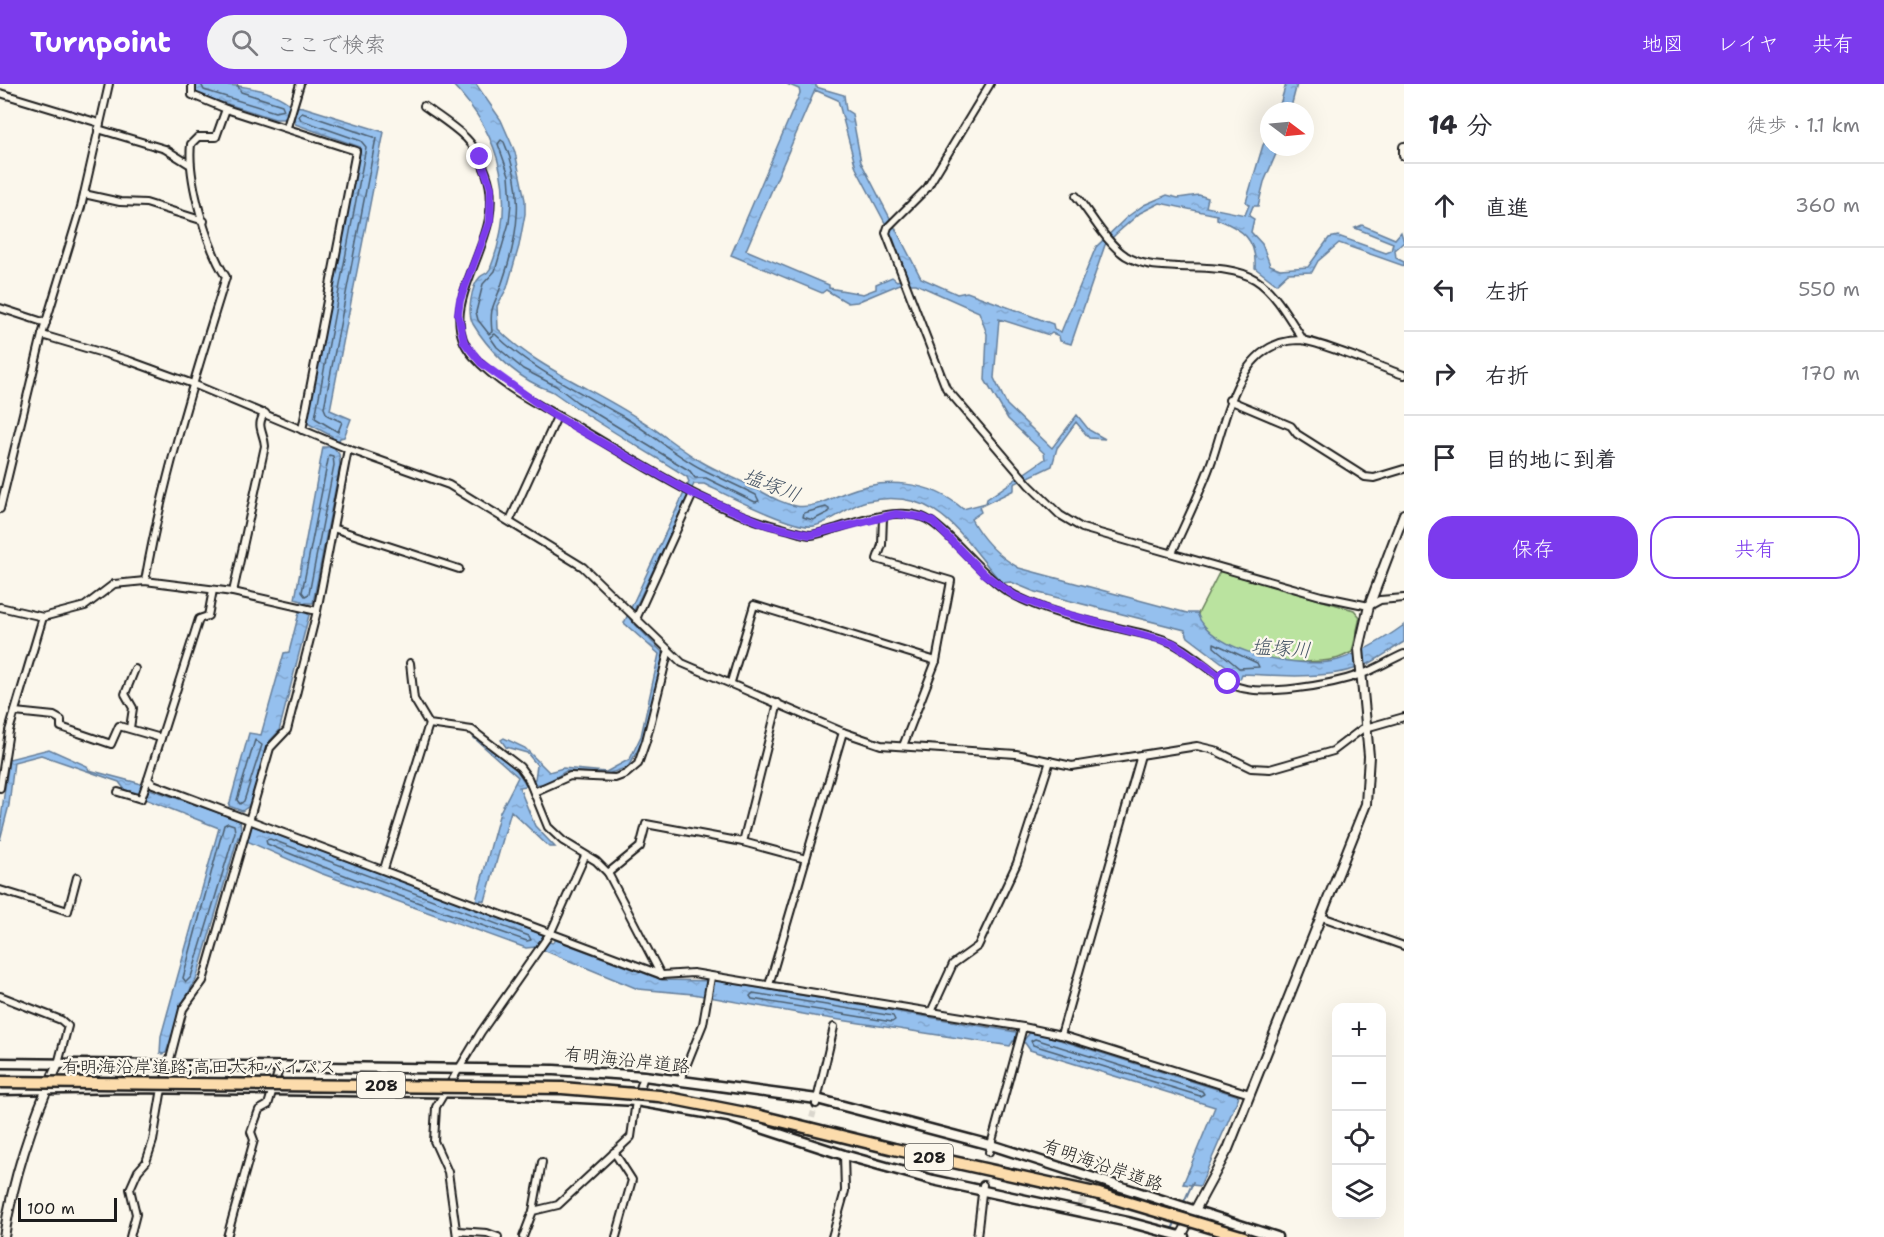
<!DOCTYPE html>
<html lang="ja">
<meta charset="utf-8">
<style>
body{margin:0;font-family:"Shantell Sans","Klee One",sans-serif;background:#f2f2f3;color:#2b2b33}
.controls{position:absolute;right:18px;bottom:18px;display:grid;overflow:hidden;border-radius:12px;box-shadow:0 6px 24px #0002}
.controls button{width:54px;height:54px;display:grid;place-items:center;padding:0;border:0;border-bottom:2px solid #e1e1e2;background:#fff;color:#2b2b33;font:30px sans-serif}
.compass{position:absolute;left:1260px;top:18px;width:54px;height:54px;border-radius:50%;background:#fff;box-shadow:0 6px 24px #0002;rotate:106deg}
.scale{position:absolute;left:18px;bottom:15px;width:99px;box-sizing:border-box;padding-left:6px;border:3px solid #1c1c1c;border-top:0;font-size:16px;line-height:21px;white-space:nowrap;color:#1c1c1c;-webkit-text-stroke:4px #fbf7ec;paint-order:stroke}
.stop{position:absolute;width:18px;height:18px;margin:-14px;border:4px solid #7c3aed;border-radius:50%;background:#fff}
.stop.end{background:#7c3aed;border-color:#fff;box-shadow:0 2px 6px #0008}
.list{margin:0;padding:0;list-style:none}
h2{display:flex;justify-content:space-between;align-items:center;height:78px;margin:0;padding:0 24px;font-size:26px}
h2 small{font-size:20px;font-weight:400;color:#7c7c81}
.list li{display:grid;grid-template-columns:39px 1fr auto;gap:18px;align-items:center;box-sizing:border-box;height:84px;padding:0 24px;border-top:2px solid #e1e1e2}
.list b{display:block;font-size:22px;white-space:nowrap}
.list em{font-size:20px;font-style:normal;color:#7c7c81}
.actions{display:flex;gap:12px;padding:18px 24px}
.actions a{flex:1;padding:14px 0;border:2px solid #7c3aed;border-radius:24px;text-align:center;font-size:21px;color:#7c3aed}
.actions .main{background:#7c3aed;color:#fff}
.icon{flex:none;width:33px;height:33px;fill:none;stroke:currentColor;stroke-width:2;stroke-linecap:round;stroke-linejoin:round}
.map{position:relative;flex:none;width:1404px;height:1153px;overflow:hidden}
header{display:flex;align-items:center;gap:36px;box-sizing:border-box;height:84px;padding:0 30px;background:#7c3aed;color:#fff}
header strong{font-size:28px}
nav{display:flex;gap:33px;margin-inline-start:auto;font-size:21px}
.search{width:420px;height:54px;background:#f2f2f3;display:flex;align-items:center;gap:15px;box-sizing:border-box;padding:0 21px;border-radius:33px;color:#7c7c81;font-size:22px}
main{display:flex}
aside{flex:1;background:#fff}
.map>svg:first-child{display:block}
.green{fill:#bae39f;stroke:#6b805e;stroke-width:1.5}
.water{fill:url(#water-ripples);stroke:#657e9a;stroke-width:1.5;fill-rule:evenodd}
.lines{fill:none;stroke-linecap:round;stroke-linejoin:round}
.shore{stroke:#4c5e70;stroke-width:1.5}
.stream{stroke:#657e9a;stroke-width:2}
.minor-tunnel{stroke:#dad6cd;stroke-width:6;stroke-dasharray:6 3;stroke-linecap:butt}
.secondary-tunnel{stroke:#dad6cd;stroke-width:8;stroke-dasharray:8 4;stroke-linecap:butt}
.minor-casing{stroke:#1c1c1c;stroke-width:10}
.tertiary-casing{stroke:#1c1c1c;stroke-width:12}
.secondary-casing{stroke:#1c1c1c;stroke-width:13}
.motorway-casing{stroke:#1c1c1c;stroke-width:15}
.minor{stroke:#fbf7ec;stroke-width:6}
.tertiary{stroke:#fbf7ec;stroke-width:8}
.secondary{stroke:#fbf7ec;stroke-width:8}
.motorway{stroke:#fcdcac;stroke-width:10}
.motorway-bridge-casing{stroke:#1c1c1c;stroke-width:15;stroke-linecap:butt}
.motorway-bridge{stroke:#fcdcac;stroke-width:10}
.route{stroke:#7c3aed;stroke-width:8}
.labels{text-anchor:middle;stroke-width:4.5;stroke-linejoin:round;paint-order:stroke}
.shield{fill:#fbf7ec;stroke:#5f5e5a;stroke-width:1.5}
.shield-label{font-size:16px;font-weight:bold;fill:#1c1c1c}
.street-label{font-size:18px;fill:#1c1c1c;stroke:#fbf7ec}
.water-label{font-size:20px;font-style:italic;fill:#465566;stroke:#fbf7ec}
</style>
<header>
<strong>Turnpoint</strong>
<div class="search"><svg class="icon" aria-label="search" viewBox="0 0 24 24"><circle cx="10" cy="10" r="6"/><path d="M15 15l6 6"/></svg>ここで検索</div>
<nav><a>地図</a><a>レイヤ</a><a>共有</a></nav>
</header>
<main>
<div class="map">
<svg width="1404" height="1153" viewBox="0 0 1404 1153">
<defs>
<pattern id="water-ripples" width="26" height="14" patternUnits="userSpaceOnUse" patternTransform="scale(1.5)"><rect width="26" height="14" fill="#95c0ee"/><path d="M2 4q2-2 4 0t4 0M15 11q2-2 4 0t4 0" fill="none" stroke="#80a4cc"/></pattern>
</defs>
<rect width="100%" height="100%" fill="#fbf7ec"/>
<filter id="ink" filterUnits="userSpaceOnUse"><feTurbulence type="fractalNoise" baseFrequency=".0167" numOctaves="2"/><feDisplacementMap in="SourceGraphic" scale="12" xChannelSelector="R" yChannelSelector="G"/><feConvolveMatrix kernelMatrix="1 2 1 2 8 2 1 2 1" color-interpolation-filters="sRGB"/></filter>
<g filter="url(#ink)">
<path class="green" d="M1220,487L1354,526L1360,533L1352,568C1347,570 1341,574 1335,575C1323,578 1255,581 1246,576C1229,566 1214,550 1198,538V530Z"/>
<g class="water">
<path d="M196,0C225,0 269,1 292,22L303,23L384,48L330,326L351,335L344,353L340,354L335,365L339,370L340,381L313,519H306L305,528L309,531L279,647L269,658L249,722L242,727L229,722L249,649L261,651L284,569L289,568L302,517L295,515L323,363H328L332,352L307,339L360,63L295,40L294,35H275L196,10Z"/>
<path d="M452,0H476L501,36L515,68L525,116V130L519,162L507,204L497,222L498,245C537,285 595,305 642,337C663,350 681,366 702,378C717,387 735,394 751,402C767,410 779,419 796,422C812,425 830,415 844,409C884,393 930,396 963,425L986,419L987,415L1045,375L1044,369L1008,335L985,296L987,250L979,228L916,200H900L857,218L848,219L826,206L822,209L731,171L800,9L799,5L787,0H816V3L844,11L846,26L852,30L861,78L921,194L957,210L967,208L1053,240L1054,245L1061,248L1096,163L1127,133L1144,121L1167,111L1178,114L1199,111L1208,114L1206,123L1245,131L1249,121L1246,118L1263,61L1269,52V63H1279L1264,98L1258,122H1253L1249,132L1254,135L1251,148L1262,160L1270,181L1280,185L1308,183L1329,154L1338,152L1386,169L1391,167L1393,159L1355,144L1362,141L1395,155L1401,148L1404,158L1395,166L1396,174L1404,178V182L1339,159L1318,177L1312,188L1288,189L1276,200L1255,184C1257,155 1242,145 1217,135V131L1160,119L1140,129L1116,150L1105,161L1071,260L1060,257L1059,252L1052,249L1049,251L999,235L994,294L1007,321L1052,364L1077,331L1089,346L1105,355L1089,354L1076,338L1057,364L1052,382L1014,400V406L979,423L981,428L971,435C983,457 998,472 1019,484L1187,529H1197C1210,569 1302,586 1338,576C1360,569 1386,554 1404,541V558C1392,565 1380,574 1368,580C1333,596 1280,592 1242,590L1240,595L1233,594V587L1188,553L1185,546L1035,508L1011,498L1002,499C961,453 939,402 867,417C849,421 833,438 814,442C794,446 725,410 704,400H694L630,535L664,570L642,659L628,683L608,690L566,687L547,699L519,703L535,742L555,763H549L511,727L485,817L481,816L478,825L543,851L542,855L552,859L556,856L662,896L718,897L1016,948V955L1024,956L1031,947L1239,1012L1200,1102L1183,1100L1215,1023L1030,966L1025,959L1013,957L1010,962L814,932L693,910L638,905L536,863L526,864L320,789L238,753L196,896L183,918L166,969L163,970L160,969L161,952L219,744L145,715V711L125,706L119,698L41,671L14,678L9,721L0,756C0,729 6,702 9,675L49,665L87,682L89,686L138,699L142,701L140,707L146,709L150,705L240,736L241,746L246,747L250,741L474,824L500,728L518,693L474,654H478L515,683L525,699L535,695L537,681L527,669L506,663L501,656L504,654L525,664L549,688L563,684L606,688L630,675L641,652L659,570L624,539L689,398L687,393C643,365 598,340 556,310C551,306 545,305 539,302C513,290 488,265 473,240C467,229 471,202 480,193C484,189 487,191 490,185C517,117 503,52 452,0ZM815,6L838,16L856,84L893,154L907,193L897,197L892,193L876,200V205L863,210L829,204V201L746,166Z"/>
<path d="M1286,0H1297L1290,27H1278Z"/>
</g>
<g class="lines">
<g class="shore">
<path d="M201,0L204,6L275,28L284,26L282,21L241,8L237,0"/>
<path d="M302,29L376,54L324,324L327,331L342,338L338,348L315,334L366,63L361,57L301,36L299,32Z"/>
<path d="M501,56L504,58C525,105 519,151 502,199C495,222 489,220 492,248L489,250L478,236L476,228L483,200L495,187L509,139L511,119L509,91L498,60Z"/>
<path d="M495,250C530,285 579,307 622,332C650,348 673,370 702,385C720,394 738,402 756,411L759,417L755,418L706,394H695L690,387L577,318L556,302L523,285L497,263L490,253Z"/>
<path d="M329,371L333,372L334,381L309,510L305,512L302,508Z"/>
<path d="M826,423L829,425V428L813,436L803,433L804,429Z"/>
<path d="M1214,559L1257,579L1259,583L1239,584L1214,563Z"/>
<path d="M255,656L262,661L244,717L240,720L237,716Z"/>
<path d="M228,739L234,741L235,748L191,893L186,898L183,894L224,741Z"/>
<path d="M270,755L529,852L531,856L527,857C440,827 352,796 267,760L266,756Z"/>
<path d="M753,909L893,932L895,936L892,938L752,915L750,912Z"/>
<path d="M1035,955L1202,1007L1204,1010L1200,1012L1033,961L1031,957Z"/>
</g>
<g class="stream">
<path d="M1183,1120L1193,1098"/>
<path d="M1171,1148L1176,1136"/>
</g>
<g class="minor-tunnel">
<path d="M807,1051L816,1020"/>
<path d="M983,1101L989,1068"/>
</g>
<path class="secondary-tunnel" d="M1080,1123L1092,1098"/>
<defs>
<g id="minor">
<path d="M192,0V11L226,25L356,67L302,346"/>
<path d="M990,0L927,104L888,143L886,149L946,304L1029,401L1060,431L1082,444L1321,512L1369,522L1380,516L1404,514"/>
<path d="M0,9L99,39"/>
<path d="M424,22C438,32 454,42 466,54C476,64 481,76 486,89C511,156 428,220 473,272C502,305 546,324 583,346C648,384 711,427 786,445C794,447 803,451 811,451C820,450 829,446 837,444C863,436 895,424 922,433C945,441 980,490 1007,507C1052,534 1109,540 1159,554C1187,562 1207,586 1231,600C1257,615 1334,600 1362,590C1376,585 1390,576 1404,570"/>
<path d="M287,43L300,0"/>
<path d="M98,45L165,65L189,80"/>
<path d="M84,110L120,118L146,119L204,137"/>
<path d="M1076,112C1091,130 1106,159 1126,172C1143,182 1160,182 1179,183C1257,184 1263,191 1303,256"/>
<path d="M0,224L46,239"/>
<path d="M42,251L130,277L193,300L348,365L449,401L583,483L682,579L843,648L881,661L1016,670L1072,682L1197,662L1214,666L1251,684L1270,685L1333,667L1362,645L1404,633"/>
<path d="M1229,316L1291,342L1297,350L1365,393L1374,394L1404,385"/>
<path d="M0,425L42,251L81,123L109,0"/>
<path d="M883,433L882,461L877,475L951,497L936,577L903,662"/>
<path d="M510,436L557,333"/>
<path d="M333,444L459,485"/>
<path d="M1172,469C1185,439 1201,408 1212,376C1227,333 1238,256 1300,256C1319,257 1382,284 1404,291"/>
<path d="M145,497C163,394 195,293 226,193C207,164 187,94 191,60L198,53H216L226,25"/>
<path d="M213,506L208,532L199,535L148,695L153,700L662,891L693,889L1023,943L1061,951L1250,1010"/>
<path d="M233,508L265,362C264,348 255,342 265,329"/>
<path d="M0,523L43,533L85,522L114,500L145,497L233,508L317,527"/>
<path d="M636,535L693,410"/>
<path d="M410,579L414,615L429,640L472,646L520,683L528,694L548,743L563,757L596,777L608,789L661,891"/>
<path d="M731,598L754,521L936,577"/>
<path d="M15,628L54,632L61,636V643L111,660L119,642L161,654"/>
<path d="M130,644L133,624L125,610L135,585"/>
<path d="M0,704L9,647L43,533"/>
<path d="M118,708L141,715L148,695"/>
<path d="M534,708L570,692L615,694L626,690L638,680L646,657L668,569"/>
<path d="M743,758L778,619"/>
<path d="M384,785L429,640"/>
<path d="M608,789L640,763L646,740L743,758L806,775"/>
<path d="M0,806L68,827L77,793"/>
<path d="M1322,833L1404,862"/>
<path d="M769,901L843,648"/>
<path d="M0,912L61,936L68,942L58,980"/>
<path d="M931,928L953,880L978,862L1017,779L1050,677"/>
<path d="M1061,951L1141,671"/>
<path d="M382,983L383,1004"/>
<path d="M680,997L703,940L711,893"/>
<path d="M816,1020L834,943"/>
<path d="M614,1068L632,1096L616,1153"/>
<path d="M989,1068L1023,943"/>
<path d="M533,1127L542,1078"/>
<path d="M458,1147L487,1149L498,1153"/>
<path d="M130,1153L136,1130L130,1105L138,1087L146,1078L153,1057L161,1010L183,925L203,897L270,664L287,646L317,527L348,365"/>
<path d="M227,1153L254,1056L251,1048L259,1026L268,1021L280,982"/>
<path d="M457,1153L448,1088L434,1057L436,1023L481,948L551,848L585,772"/>
<path d="M523,1153L533,1127L558,1121L631,1053L636,1017L644,992"/>
<path d="M832,1153L845,1107L844,1071"/>
<path d="M977,1153L983,1101"/>
</g>
<g id="tertiary">
<path d="M1404,63V71"/>
<path d="M1181,1152L1228,1065L1366,720L1369,672L1359,565L1369,522L1404,430"/>
<path d="M4,1153C13,1094 33,1034 58,980"/>
</g>
<g id="secondary">
<path d="M0,979L554,986L644,992L817,1015L991,1061L1277,1153"/>
<path d="M0,1006L131,1004L488,1009L636,1017L728,1033L844,1071L933,1096L1128,1138L1184,1153"/>
</g>
<path id="motorway" d="M760,1032L894,1065L1099,1110"/>
</defs>
<use href="#minor" class="minor-casing"/>
<use href="#tertiary" class="tertiary-casing"/>
<use href="#secondary" class="secondary-casing"/>
<use href="#motorway" class="motorway-casing"/>
<use href="#minor" class="minor"/>
<use href="#tertiary" class="tertiary"/>
<use href="#secondary" class="secondary"/>
<use href="#motorway" class="motorway"/>
<defs>
<g id="motorway-bridge">
<path d="M0,998L562,1004L659,1012L760,1032"/>
<path d="M1099,1110L1244,1153"/>
</g>
</defs>
<use href="#motorway-bridge" class="motorway-bridge-casing"/>
<use href="#motorway-bridge" class="motorway-bridge"/>
</g>
</g>
<g class="lines" filter="url(#ink)">
<path class="route" d="M480,73L491,104L490,136L460,216L458,230L464,258L481,279L552,330L693,410L767,441L810,451L896,430L922,433L933,438L984,490L1015,512L1048,525L1173,559L1228,598"/>
</g>
<g class="labels">
<g class="shield">
<rect x="357" y="988" width="48" height="26" rx="4.5"/>
<rect x="905" y="1060" width="48" height="26" rx="4.5"/>
</g>
<g class="shield-label">
<text x="381" y="1007">208</text>
<text x="929" y="1079">208</text>
</g>
<g class="street-label">
<text transform="translate(627 976) rotate(6)" y="6">有明海沿岸道路</text>
<text x="199" y="989">有明海沿岸道路;高田大和バイパス</text>
<text transform="translate(1103 1081) rotate(19)" y="6">有明海沿岸道路</text>
</g>
<g class="water-label">
<text transform="translate(772 401) rotate(21)" y="7">塩塚川</text>
<text transform="translate(1281 564) rotate(4)" y="7">塩塚川</text>
</g>
</g>
</svg>
<div class="controls">
<button>+</button>
<button>−</button>
<button><svg class="icon" aria-label="locate" viewBox="0 0 24 24"><circle cx="12" cy="12" r="6"/><path d="M12 2v4M12 18v4M2 12h4M18 12h4"/></svg></button>
<button><svg class="icon" aria-label="layers" viewBox="0 0 24 24"><path d="M12 4l9 5-9 5-9-5zM3 14l9 5 9-5"/></svg></button>
</div>
<svg class="compass" viewBox="-18 -18 36 36"><path d="M0-13l5 13h-10z" fill="#e53935"/><path d="M0 13l5-13h-10z" fill="#7c7c81"/></svg>
<div class="scale">100 m</div>
<div class="stop" style="left:1228px;top:598px"></div>
<div class="stop end" style="left:480px;top:73px"></div>
</div>
<aside>
<h2>14 分<small>徒歩 · 1.1 km</small></h2>
<ul class="list">
<li><svg class="icon" aria-label="ahead" viewBox="0 0 24 24"><path d="M12 20V5M6 11l6-6 6 6"/></svg><div><b>直進</b></div><em>360 m</em></li>
<li><svg class="icon" aria-label="left" viewBox="0 0 24 24"><path d="M17 20v-9H6M10 6l-5 5 5 5"/></svg><div><b>左折</b></div><em>550 m</em></li>
<li><svg class="icon" aria-label="right" viewBox="0 0 24 24"><path d="M7 20v-9h11M14 6l5 5-5 5"/></svg><div><b>右折</b></div><em>170 m</em></li>
<li><svg class="icon" aria-label="arrive" viewBox="0 0 24 24"><path d="M6 21V4h12l-3 4 3 4H6"/></svg><div><b>目的地に到着</b></div></li>
</ul>
<div class="actions"><a class="main">保存</a><a>共有</a></div>
</aside>
</main>
